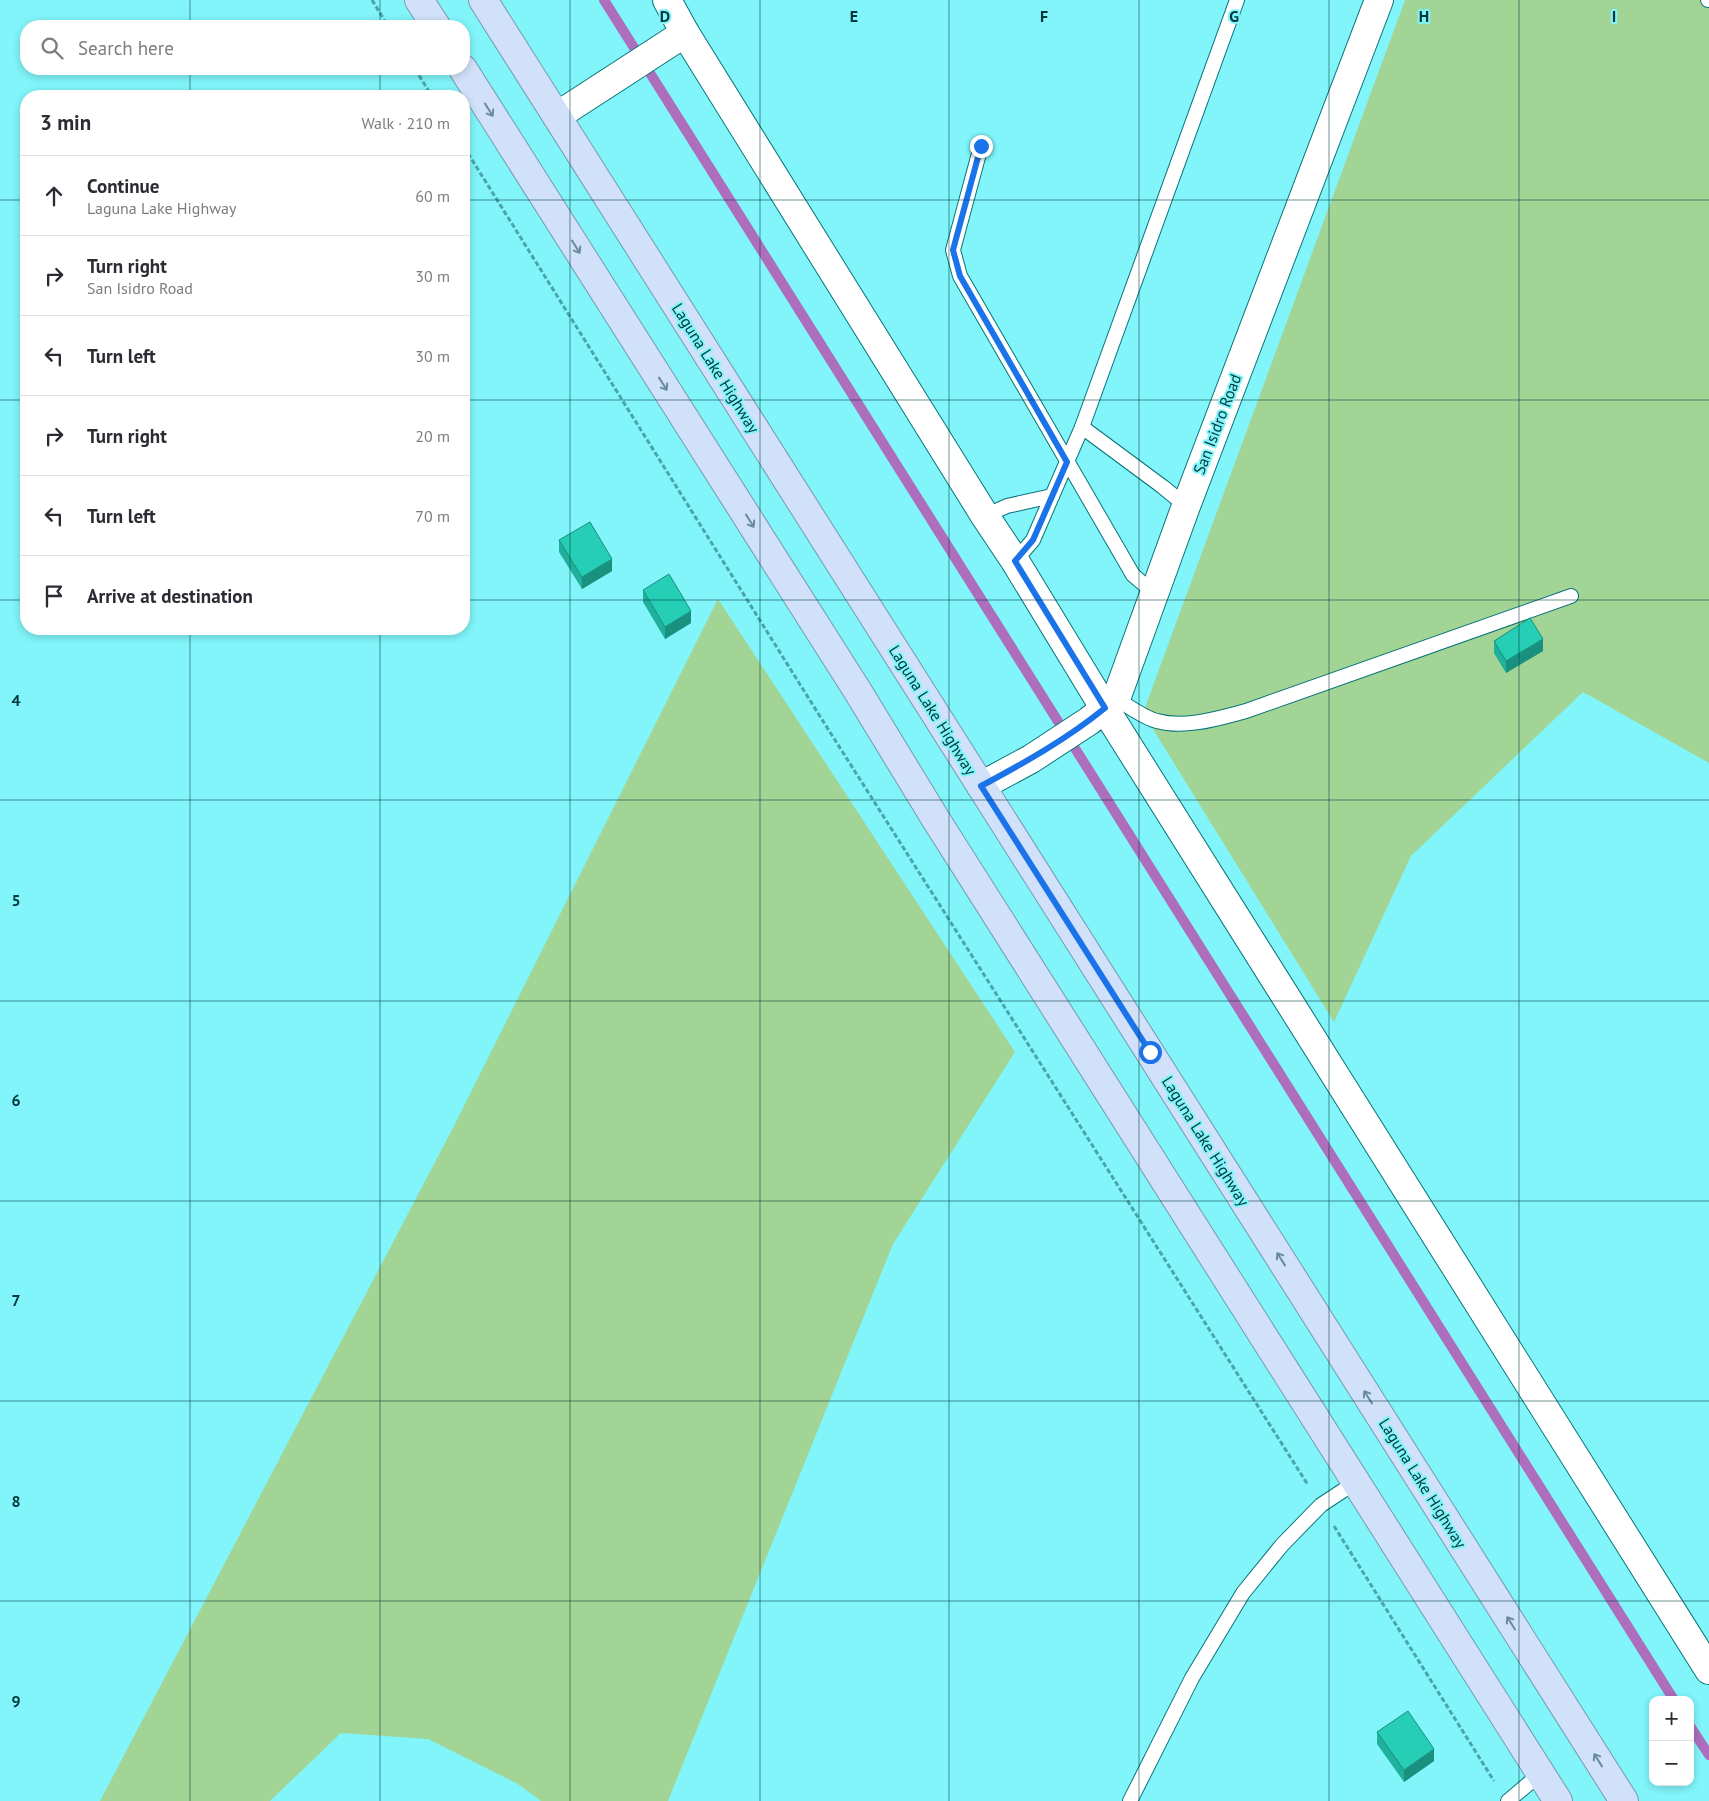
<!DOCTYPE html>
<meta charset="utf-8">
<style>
body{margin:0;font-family:"PT Sans",sans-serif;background:#f7f7f7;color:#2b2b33}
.controls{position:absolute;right:15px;bottom:15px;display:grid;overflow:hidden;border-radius:10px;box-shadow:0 2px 8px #0003}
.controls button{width:45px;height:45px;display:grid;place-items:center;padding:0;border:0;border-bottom:1px solid #e1e1e2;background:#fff;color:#2b2b33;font:25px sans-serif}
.stop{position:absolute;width:15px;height:15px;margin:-11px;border:4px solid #1a73e8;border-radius:50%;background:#fff}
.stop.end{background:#1a73e8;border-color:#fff;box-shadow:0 1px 5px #0008}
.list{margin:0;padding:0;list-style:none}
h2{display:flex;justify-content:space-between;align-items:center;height:65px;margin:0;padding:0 20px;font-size:21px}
h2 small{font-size:16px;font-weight:400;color:#7c7c81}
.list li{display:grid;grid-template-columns:32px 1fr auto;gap:15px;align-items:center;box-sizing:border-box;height:80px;padding:0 20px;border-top:1px solid #e1e1e2}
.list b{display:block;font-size:19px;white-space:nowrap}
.list p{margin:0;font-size:16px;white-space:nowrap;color:#7c7c81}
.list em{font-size:16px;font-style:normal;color:#7c7c81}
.icon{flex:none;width:28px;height:28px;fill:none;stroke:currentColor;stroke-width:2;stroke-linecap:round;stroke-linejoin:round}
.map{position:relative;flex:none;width:1709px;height:1801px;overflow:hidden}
.search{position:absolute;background:#fff;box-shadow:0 2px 8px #0003;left:20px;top:20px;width:450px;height:55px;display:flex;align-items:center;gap:12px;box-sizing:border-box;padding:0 18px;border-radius:20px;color:#7c7c81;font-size:19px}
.panel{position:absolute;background:#fff;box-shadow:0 2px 8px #0003;left:20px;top:90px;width:450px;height:545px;border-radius:20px}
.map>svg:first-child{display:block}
.green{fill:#a2d595}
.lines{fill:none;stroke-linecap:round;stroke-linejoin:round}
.stream{stroke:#ad6ebd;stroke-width:10}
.service-casing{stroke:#087479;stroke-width:16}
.minor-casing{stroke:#087479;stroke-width:30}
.tertiary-casing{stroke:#087479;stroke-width:30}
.primary-casing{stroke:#7499b4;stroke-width:30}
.path{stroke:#4aa5a9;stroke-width:3;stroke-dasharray:5 2.5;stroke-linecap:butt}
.service{stroke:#fff;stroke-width:14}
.minor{stroke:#fff;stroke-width:28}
.tertiary{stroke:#fff;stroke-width:28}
.primary{stroke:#d1e1f9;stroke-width:28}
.wall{fill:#20b19c}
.shaded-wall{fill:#1a907f}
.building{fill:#25ceb5;stroke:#1a907f}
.oneway{stroke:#688c9a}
.route{stroke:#1a73e8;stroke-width:6}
.grid{fill:none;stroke:#00383b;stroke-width:1;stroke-opacity:0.55}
.labels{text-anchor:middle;stroke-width:4;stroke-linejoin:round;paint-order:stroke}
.street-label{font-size:16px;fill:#00383b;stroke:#81f5fa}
.grid-label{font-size:16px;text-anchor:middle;font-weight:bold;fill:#00383b;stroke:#81f5fa;stroke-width:4;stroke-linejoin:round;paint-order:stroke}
</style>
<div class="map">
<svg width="1709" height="1801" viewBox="0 0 1709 1801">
<rect width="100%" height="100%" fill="#81f5fa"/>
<g class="green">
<path d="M1405,0H1709V763L1583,692L1411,856L1334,1022L1143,713Z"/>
<path d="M718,599L1015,1052L893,1244L668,1801H541L518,1784L428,1739L341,1733L270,1801H100L455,1124Z"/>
</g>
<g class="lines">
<g class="stream">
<path d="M604,0L1674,1700"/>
<path d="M1690,1726L1709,1755"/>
</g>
<defs>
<g id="service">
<path d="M1708,0H1709"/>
<path d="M981,146L953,250L960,276L1133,575L1154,593"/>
<path d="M1082,427L1163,487L1186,506"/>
<path d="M985,516L1007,506L1052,496"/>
<path d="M1015,561L1033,540L1082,427L1237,0"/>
<path d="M1116,699C1127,705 1146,719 1157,721C1185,729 1219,718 1246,711L1571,596"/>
<path d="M1130,1801L1192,1678L1243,1593L1282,1545L1321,1505L1356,1482"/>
<path d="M1508,1801L1540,1774"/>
</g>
<g id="minor">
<path d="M667,0L685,33L985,516L1015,561L1105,709L1709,1670"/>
<path d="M557,116L685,33"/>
</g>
<path id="tertiary" d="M981,786L1031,759L1089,721L1116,699L1186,506L1379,0"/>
<g id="primary">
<path d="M419,0L436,26"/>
<path d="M483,0L1624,1801"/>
<path d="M463,69L857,690L935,818L1558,1801"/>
</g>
</defs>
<use href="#service" class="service-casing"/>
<use href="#minor" class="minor-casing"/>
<use href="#tertiary" class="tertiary-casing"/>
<use href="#primary" class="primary-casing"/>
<g class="path">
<path d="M372,0L388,26"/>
<path d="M415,69L432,96"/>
<path d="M464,147L821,718L1308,1485"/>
<path d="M1334,1526L1494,1781"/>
</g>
<use href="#service" class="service"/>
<use href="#minor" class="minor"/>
<use href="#tertiary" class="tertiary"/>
<use href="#primary" class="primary"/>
</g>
<g class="wall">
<path d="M559,540L612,571L582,589L559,552Z"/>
<path d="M643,590L691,623L665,639L643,602Z"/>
<path d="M1494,641L1543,651L1506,673L1494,653Z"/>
<path d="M1377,1732L1434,1761L1404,1782L1377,1744Z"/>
</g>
<g class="shaded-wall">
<path d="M612,559V571L582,589V577Z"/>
<path d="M691,611V623L665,639V627Z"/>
<path d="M1543,639V651L1506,673V661Z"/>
<path d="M1434,1749V1761L1404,1782V1770Z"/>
</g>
<g class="building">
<path d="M590,522L612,559L582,577L559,540Z"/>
<path d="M669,574L691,611L665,627L643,590Z"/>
<path d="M1530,618L1543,639L1506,661L1494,641Z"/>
<path d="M1408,1711L1434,1749L1404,1770L1377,1732Z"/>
</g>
<defs><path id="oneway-shaft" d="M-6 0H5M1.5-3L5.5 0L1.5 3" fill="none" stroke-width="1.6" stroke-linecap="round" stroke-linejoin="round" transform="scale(1.25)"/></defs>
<g class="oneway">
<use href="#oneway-shaft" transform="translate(489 110) rotate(58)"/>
<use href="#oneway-shaft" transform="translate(576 247) rotate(58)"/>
<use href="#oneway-shaft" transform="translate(663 384) rotate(58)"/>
<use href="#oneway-shaft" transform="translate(750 521) rotate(58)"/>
<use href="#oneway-shaft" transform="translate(1281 1259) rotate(-122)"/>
<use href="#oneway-shaft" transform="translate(1368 1397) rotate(-122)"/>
<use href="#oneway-shaft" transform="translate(1511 1623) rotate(-122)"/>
<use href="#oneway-shaft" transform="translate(1598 1760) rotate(-122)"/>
</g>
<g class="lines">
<path class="route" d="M981,146L953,250L960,276L1067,462L1033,540L1015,561L1105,708C1067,739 1024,763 981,786L1150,1052"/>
</g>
<path class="grid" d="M190,0V26M380,0V26M570,0V1801M760,0V1801M949,0V1801M1139,0V1801M1329,0V1801M1519,0V1801M190,69V96M380,69V96M0,200H26M464,200H1709M0,400H26M464,400H1709M0,600H26M464,600H1709M190,629V1801M380,629V1801M0,800H1709M0,1001H1709M0,1201H1709M0,1401H1709M0,1601H1709"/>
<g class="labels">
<g class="street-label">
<text transform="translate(716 368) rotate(58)" y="6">Laguna Lake Highway</text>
<text transform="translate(1217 424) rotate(-69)" y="6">San Isidro Road</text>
<text transform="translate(933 710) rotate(58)" y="6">Laguna Lake Highway</text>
<text transform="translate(1206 1141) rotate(58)" y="6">Laguna Lake Highway</text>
<text transform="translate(1423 1483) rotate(58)" y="6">Laguna Lake Highway</text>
</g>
</g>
<g class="grid-label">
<text x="665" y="22">D</text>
<text x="854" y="22">E</text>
<text x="1044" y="22">F</text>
<text x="1234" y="22">G</text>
<text x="1424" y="22">H</text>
<text x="1614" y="22">I</text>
<text x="16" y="706">4</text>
<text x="16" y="906">5</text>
<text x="16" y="1106">6</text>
<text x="16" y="1306">7</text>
<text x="16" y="1507">8</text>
<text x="16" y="1707">9</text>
</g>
</svg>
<div class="controls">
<button>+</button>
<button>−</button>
</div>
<div class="stop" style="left:1150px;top:1052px"></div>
<div class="stop end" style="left:981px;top:146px"></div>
<div class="search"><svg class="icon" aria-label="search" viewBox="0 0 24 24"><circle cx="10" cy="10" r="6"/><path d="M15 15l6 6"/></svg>Search here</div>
<section class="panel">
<h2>3 min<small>Walk · 210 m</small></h2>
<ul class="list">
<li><svg class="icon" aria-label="ahead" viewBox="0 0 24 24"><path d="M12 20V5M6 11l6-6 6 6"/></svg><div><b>Continue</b><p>Laguna Lake Highway</p></div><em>60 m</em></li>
<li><svg class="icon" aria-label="right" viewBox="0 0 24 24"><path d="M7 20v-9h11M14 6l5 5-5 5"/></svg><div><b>Turn right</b><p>San Isidro Road</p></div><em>30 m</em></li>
<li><svg class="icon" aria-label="left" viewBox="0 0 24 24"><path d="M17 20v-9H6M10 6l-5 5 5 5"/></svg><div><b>Turn left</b></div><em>30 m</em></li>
<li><svg class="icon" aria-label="right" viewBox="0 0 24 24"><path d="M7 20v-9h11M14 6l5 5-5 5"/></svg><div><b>Turn right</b></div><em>20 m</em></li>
<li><svg class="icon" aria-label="left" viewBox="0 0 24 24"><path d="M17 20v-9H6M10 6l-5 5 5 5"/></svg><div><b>Turn left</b></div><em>70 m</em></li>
<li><svg class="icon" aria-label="arrive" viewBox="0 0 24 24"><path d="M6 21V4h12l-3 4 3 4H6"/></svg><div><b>Arrive at destination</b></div></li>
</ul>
</section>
</div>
